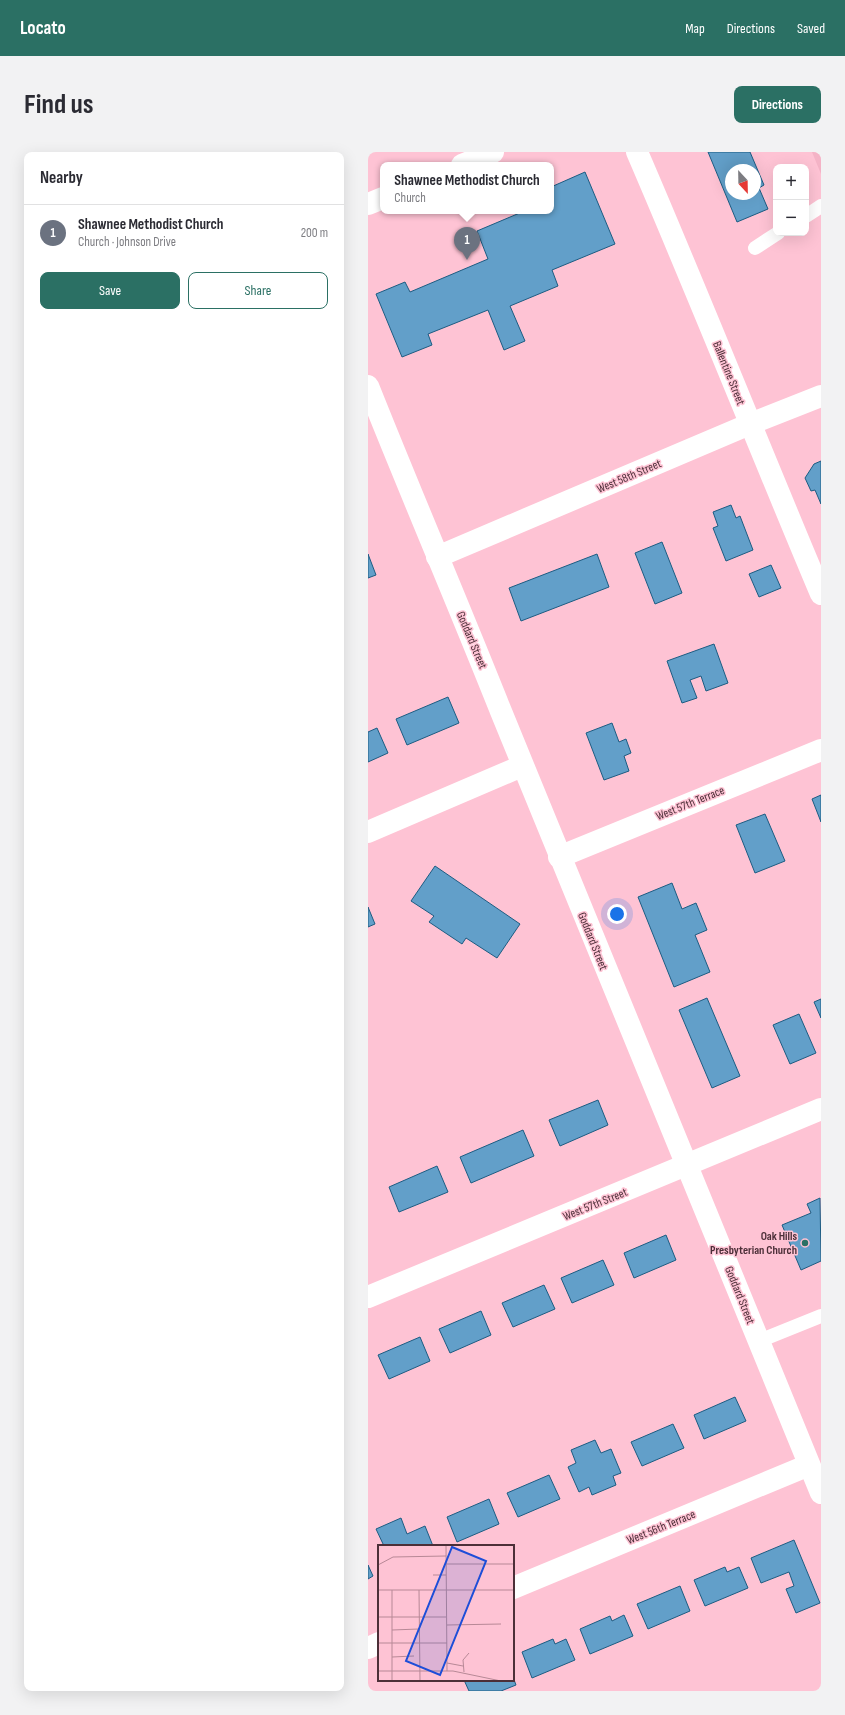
<!DOCTYPE html>
<meta charset="utf-8">
<style>
body{margin:0;font-family:"Sofia Sans Condensed",sans-serif;background:#f2f2f3;color:#2b2b33}
.controls{position:absolute;right:12px;top:12px;display:grid;overflow:hidden;border-radius:8px;box-shadow:0 4px 16px #0002}
.controls button{width:36px;height:36px;display:grid;place-items:center;padding:0;border:0;border-bottom:1px solid #e1e1e2;background:#fff;color:#2b2b33;font:20px sans-serif}
.compass{position:absolute;left:357px;top:12px;width:36px;height:36px;border-radius:50%;background:#fff;box-shadow:0 4px 16px #0002;rotate:158deg}
.you{position:absolute;left:249px;top:762px;width:14px;height:14px;margin:-10px;border:3px solid #fff;border-radius:50%;background:#1a73e8;box-shadow:0 0 0 6px #1a73e833}
.badge{display:grid;place-items:center;width:26px;height:26px;border-radius:50%;background:#2b7064;color:#fff;font-size:13px;font-weight:700}
.pin{position:absolute;translate:-50% -33px;filter:drop-shadow(0 1px 2px #0008)}
.pin::after{content:'';position:absolute;top:21px;width:14px;height:12px;background:inherit;clip-path:polygon(0 0,100% 0,50% 100%)}
.popup{position:absolute;left:12px;top:10px;width:174px;height:52px;box-sizing:border-box;display:grid;place-content:center;border-radius:8px;background:#fff;filter:drop-shadow(0 1px 3px #0005);font-size:13px;white-space:nowrap;color:#7c7c81}
.popup b{font-size:15px;color:#2b2b33}
.popup::after{content:'';position:absolute;left:50%;top:100%;margin-left:-8px;border:8px solid transparent;border-top-color:#fff}
.list{margin:0;padding:0;list-style:none}
h2{display:flex;justify-content:space-between;align-items:center;height:52px;margin:0;padding:0 16px;font-size:17px}
h2 small{font-size:13px;font-weight:400;color:#7c7c81}
.list li{display:grid;grid-template-columns:26px 1fr auto;gap:12px;align-items:center;box-sizing:border-box;height:56px;padding:0 16px;border-top:1px solid #e1e1e2}
.list b{display:block;font-size:15px;white-space:nowrap}
.list p{margin:0;font-size:13px;white-space:nowrap;color:#7c7c81}
.list em{font-size:13px;font-style:normal;color:#7c7c81}
.actions{display:flex;gap:8px;padding:12px 16px}
.actions a{flex:1;padding:9px 0;border:1px solid #2b7064;border-radius:8px;text-align:center;font-size:14px;color:#2b7064}
.actions .main{background:#2b7064;color:#fff}
.map{position:relative;flex:none;width:453px;height:1539px;overflow:hidden;border-radius:8px}
header{display:flex;align-items:center;gap:24px;box-sizing:border-box;height:56px;padding:0 20px;background:#2b7064;color:#fff}
header strong{font-size:19px}
nav{display:flex;gap:22px;margin-inline-start:auto;font-size:14px}
.intro{display:flex;align-items:center;justify-content:space-between;box-sizing:border-box;height:96px;padding:0 24px}
h1{margin:0;font-size:28px}
.button{padding:10px 18px;border-radius:8px;background:#2b7064;color:#fff;font-size:14px;font-weight:700}
main{display:flex;gap:24px;padding:0 24px}
aside{flex:1;background:#fff;border-radius:8px;box-shadow:0 4px 16px #0002}
.map>svg:first-child{display:block}
.built{fill:#f4b3c6}
.building{fill:#629fc9;stroke:#1c5c82;fill-rule:evenodd}
.lines{fill:none;stroke-linecap:round;stroke-linejoin:round}
.lane{stroke:#fff;stroke-width:14}
.street{stroke:#fff;stroke-width:22}
.secondary{stroke:#fff;stroke-width:22}
.poi-dot{fill:#2b7064;stroke:#fec3d4;stroke-width:1.5}
.labels{text-anchor:middle;stroke-width:3;stroke-linejoin:round;paint-order:stroke}
.street-label{font-size:12px;fill:#4c2f38;stroke:#fec3d4}
.poi-label{font-size:12px;font-weight:bold;fill:#4c2f38;stroke:#fec3d4;text-anchor:end}
.inset-road{fill:none;stroke:#b78896;stroke-width:1}
.view{fill:#1d4ed8;fill-opacity:0.15;stroke:#1d4ed8;stroke-width:2}
.inset-edge{fill:none;stroke:#4c2f38;stroke-width:2}
</style>
<header>
<strong>Locato</strong>
<nav><a>Map</a><a>Directions</a><a>Saved</a></nav>
</header>
<div class="intro"><h1>Find us</h1><a class="button">Directions</a></div>
<main>
<aside>
<h2>Nearby<small></small></h2>
<ul class="list">
<li><span class="badge" style="background:#6b7280">1</span><div><b>Shawnee Methodist Church</b><p>Church · Johnson Drive</p></div><em>200 m</em></li>
</ul>
<div class="actions"><a class="main">Save</a><a>Share</a></div>
</aside>
<div class="map">
<svg width="453" height="1539" viewBox="0 0 453 1539">
<rect width="100%" height="100%" fill="#fec3d4"/>
<path class="built" d="M444,0H453V22Z"/>
<g class="building">
<path d="M340,0H382L396,33L391,36L400,57L369,70ZM363,18H387V42H363Z"/>
<path d="M217,20L247,92L184,118L190,134L142,154L157,189L136,198L120,158L60,182L64,193L34,205L8,142L37,130L42,140L120,107L109,79L154,60V59H183V35Z"/>
<path d="M453,309V352L447,338L443,339L437,326L446,312Z"/>
<path d="M363,353L368,366L372,364L385,398L358,409L345,376L350,374L345,360Z"/>
<path d="M294,390L314,441L287,452L267,401Z"/>
<path d="M0,402L8,423L0,426Z"/>
<path d="M229,402L241,435L153,469L141,436Z"/>
<path d="M403,413L413,436L391,445L381,422Z"/>
<path d="M346,492L360,531L338,539L333,524L322,528L329,546L314,551L299,509Z"/>
<path d="M80,545L91,571L39,593L28,567Z"/>
<path d="M244,571L251,590L258,587L263,601L256,604L261,619L236,628L218,581Z"/>
<path d="M9,576L20,601L0,610V580Z"/>
<path d="M453,643V670L444,647Z"/>
<path d="M397,662L417,709L387,721L368,673Z"/>
<path d="M67,714L152,772L129,806L98,786L94,792L61,770L66,764L43,749Z"/>
<path d="M304,731L314,757L328,751L339,778L327,783L342,820L306,835L270,745Z"/>
<path d="M0,755L7,772L0,775Z"/>
<path d="M339,846L372,924L344,936L311,858Z"/>
<path d="M453,847V866L446,850Z"/>
<path d="M431,862L448,901L422,912L405,873Z"/>
<path d="M230,948L240,973L192,994L181,968Z"/>
<path d="M155,978L166,1004L103,1031L92,1005Z"/>
<path d="M69,1014L80,1040L31,1060L21,1035Z"/>
<path d="M452,1046L453,1109L433,1118L414,1073L443,1061L439,1052Z"/>
<path d="M298,1083L308,1108L266,1126L256,1101Z"/>
<path d="M235,1108L246,1133L204,1151L193,1126Z"/>
<path d="M176,1133L187,1157L145,1175L134,1151Z"/>
<path d="M113,1159L123,1183L82,1201L71,1177Z"/>
<path d="M52,1185L62,1209L21,1227L10,1203Z"/>
<path d="M367,1245L378,1269L336,1287L326,1263Z"/>
<path d="M305,1272L316,1296L274,1314L263,1290Z"/>
<path d="M227,1288L233,1301L243,1297L253,1321L245,1324L248,1333L224,1343L221,1335L211,1340L200,1315L208,1311L203,1298Z"/>
<path d="M181,1323L192,1347L150,1365L139,1341Z"/>
<path d="M121,1347L131,1372L89,1390L79,1365Z"/>
<path d="M33,1366L39,1382L57,1374L65,1394H16L8,1377Z"/>
<path d="M426,1388L452,1451L428,1461L418,1437L426,1434L421,1420L393,1431L383,1406Z"/>
<path d="M0,1413L5,1424L0,1427Z"/>
<path d="M357,1415L359,1420L371,1415L380,1436L337,1454L326,1428Z"/>
<path d="M312,1434L322,1459L280,1477L269,1452Z"/>
<path d="M256,1463L265,1484L222,1502L212,1477L242,1464L244,1469Z"/>
<path d="M185,1487L187,1492L198,1487L207,1508L164,1526L154,1500Z"/>
<path d="M145,1525L148,1533L133,1539H101L96,1528H145Z"/>
</g>
<g class="lines">
<g class="lane">
<path d="M438,64L453,54"/>
<path d="M387,96L410,81"/>
<path d="M391,1189L453,1164"/>
</g>
<g class="street">
<path d="M269,0C332,146 391,295 453,442"/>
<path d="M0,234C43,342 89,449 132,557C238,819 344,1081 453,1341"/>
<path d="M69,405L382,272L453,244"/>
<path d="M0,680L154,614"/>
<path d="M191,705L453,598"/>
<path d="M0,1145L453,957"/>
<path d="M145,1436L441,1313"/>
<path d="M0,1496L11,1491"/>
</g>
<g class="secondary">
<path d="M94,13L125,0"/>
<path d="M0,52L15,46"/>
</g>
</g>
<circle class="poi-dot" cx="437" cy="1091" r="4"/>
<g class="labels">
<g class="street-label">
<text transform="translate(361 221) rotate(68)" y="4">Ballentine Street</text>
<text transform="translate(261 324) rotate(-23)" y="4">West 58th Street</text>
<text transform="translate(104 488) rotate(67)" y="4">Goddard Street</text>
<text transform="translate(322 651) rotate(-22)" y="4">West 57th Terrace</text>
<text transform="translate(225 789) rotate(68)" y="4">Goddard Street</text>
<text transform="translate(227 1052) rotate(-22)" y="4">West 57th Street</text>
<text transform="translate(372 1143) rotate(68)" y="4">Goddard Street</text>
<text transform="translate(293 1375) rotate(-22)" y="4">West 56th Terrace</text>
</g>
<g class="poi-label">
<text x="429" y="1088">Oak Hills<tspan x="429" dy="14">Presbyterian Church</tspan></text>
</g>
</g>
<g transform="translate(10 1393)">
<rect width="136" height="136" fill="#fec3d4"/>
<path class="inset-road" d="M68,0L69,126M68,19H136M0,20L15,12L68,11M55,30H68M0,45H136M14,45V136M41,45L42,136M0,72H68M69,80L123,79M14,85L41,84M0,98H69M14,112L36,111M69,118L85,121M0,126H75L123,136M86,127L85,115L91,108"/>
<path class="view" d="M74,2L108,16L62,130L28,116Z"/>
<rect width="136" height="136" class="inset-edge"/>
</g>
</svg>
<div class="controls">
<button>+</button>
<button>−</button>
</div>
<svg class="compass" viewBox="-18 -18 36 36"><path d="M0-13l5 13h-10z" fill="#e53935"/><path d="M0 13l5-13h-10z" fill="#7c7c81"/></svg>
<div class="you"></div>
<div class="pin badge" style="left:99px;top:108px;background:#6b7280">1</div>
<div class="popup"><b>Shawnee Methodist Church</b>Church</div>
</div>
</main>
